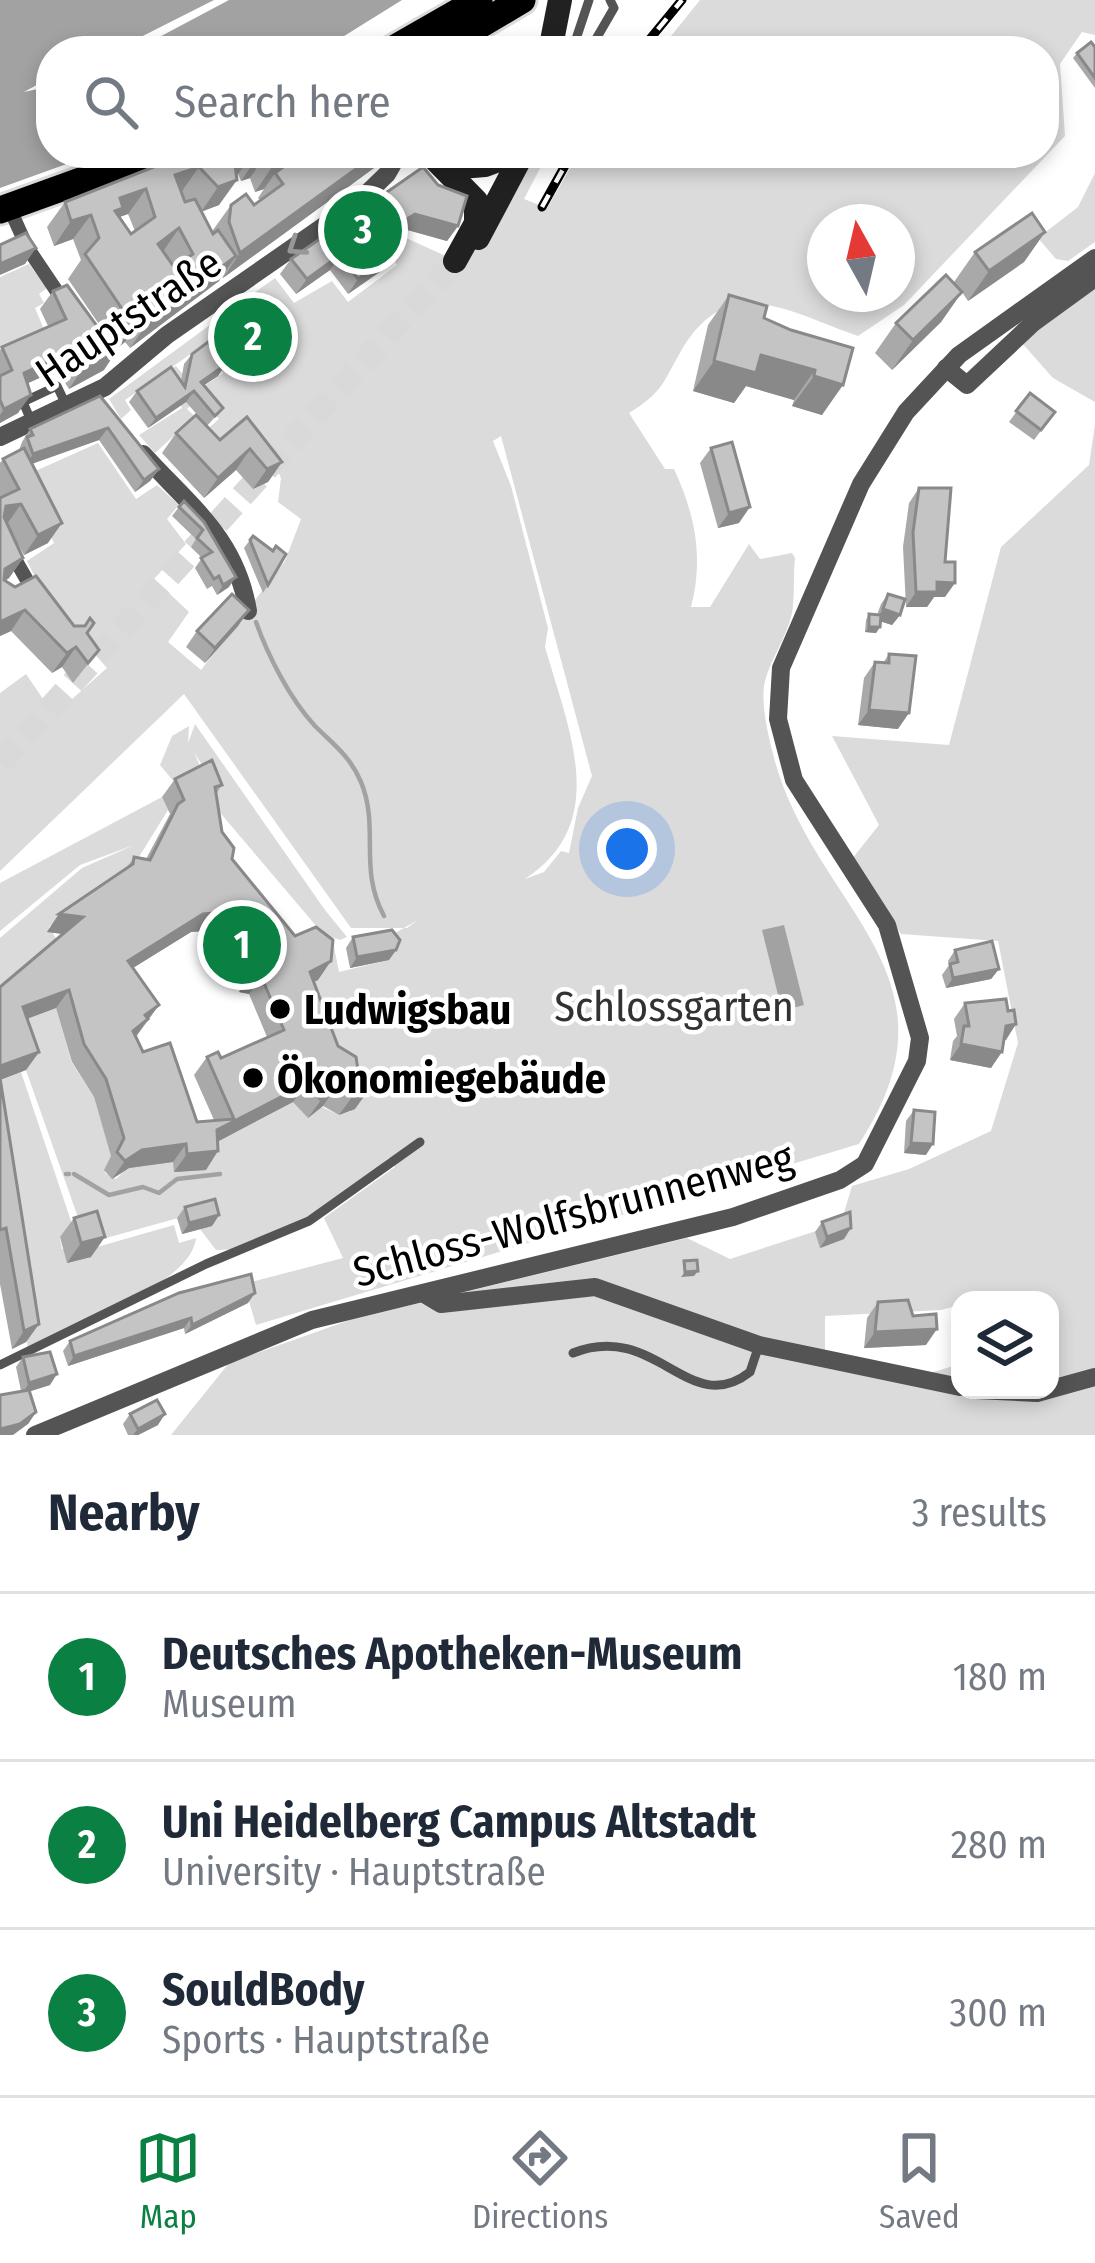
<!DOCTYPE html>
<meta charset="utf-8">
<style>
body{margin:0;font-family:"Fira Sans Condensed",sans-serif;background:#f2f2f3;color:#1f2937}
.controls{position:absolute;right:36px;bottom:36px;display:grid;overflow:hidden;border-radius:24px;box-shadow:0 6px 18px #0003}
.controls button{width:108px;height:108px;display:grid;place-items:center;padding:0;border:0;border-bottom:3px solid #e0e1e3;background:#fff;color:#1f2937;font:60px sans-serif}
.compass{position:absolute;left:807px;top:204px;width:108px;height:108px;border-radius:50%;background:#fff;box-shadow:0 6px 18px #0003;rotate:352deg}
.you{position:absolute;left:627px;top:849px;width:42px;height:42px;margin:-30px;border:9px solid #fff;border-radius:50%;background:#1a73e8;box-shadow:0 0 0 18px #1a73e833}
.badge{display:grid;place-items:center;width:78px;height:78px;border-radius:50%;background:#0b8043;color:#fff;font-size:39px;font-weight:700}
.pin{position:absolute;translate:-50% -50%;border:6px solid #fff;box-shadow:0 3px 12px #0006}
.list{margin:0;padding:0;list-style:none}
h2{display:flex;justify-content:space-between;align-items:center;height:156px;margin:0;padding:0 48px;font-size:51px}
h2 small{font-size:39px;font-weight:400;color:#747a83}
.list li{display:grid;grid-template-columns:78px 1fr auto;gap:36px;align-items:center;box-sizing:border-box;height:168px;padding:0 48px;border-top:3px solid #e0e1e3}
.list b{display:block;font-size:45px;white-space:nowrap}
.list p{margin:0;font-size:39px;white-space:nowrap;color:#747a83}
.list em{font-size:39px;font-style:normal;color:#747a83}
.icon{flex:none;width:66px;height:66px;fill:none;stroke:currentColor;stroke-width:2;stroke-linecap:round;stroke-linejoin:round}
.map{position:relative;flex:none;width:1095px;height:1435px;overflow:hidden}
.search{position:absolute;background:#fff;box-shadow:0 6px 18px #0003;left:36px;right:36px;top:36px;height:132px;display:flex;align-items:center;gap:30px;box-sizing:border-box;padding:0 42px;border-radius:48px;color:#747a83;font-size:45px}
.sheet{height:660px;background:#fff}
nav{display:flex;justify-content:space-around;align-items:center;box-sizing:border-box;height:168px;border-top:3px solid #e0e1e3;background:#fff;font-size:33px;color:#747a83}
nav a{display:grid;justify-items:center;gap:6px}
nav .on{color:#0b8043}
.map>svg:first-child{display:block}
.green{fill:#dbdbdb;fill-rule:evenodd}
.water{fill:#a2a2a2}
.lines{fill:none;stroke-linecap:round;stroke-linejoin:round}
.stream{stroke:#a2a2a2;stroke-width:4.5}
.secondary-tunnel{stroke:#d9d9d9;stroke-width:24;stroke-dasharray:24 12;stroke-linecap:butt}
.primary-casing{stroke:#dbdbdb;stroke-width:33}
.service{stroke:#545454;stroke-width:9}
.pedestrian{stroke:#545454;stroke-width:14}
.minor{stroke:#545454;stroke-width:18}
.secondary{stroke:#212121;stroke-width:24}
.primary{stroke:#000;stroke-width:27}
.rail-casing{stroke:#000;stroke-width:9}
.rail{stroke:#fff;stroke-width:4.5;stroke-dasharray:14;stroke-linecap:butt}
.wall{fill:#a9a9a9;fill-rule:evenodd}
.shaded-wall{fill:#898989}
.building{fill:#c4c4c4;stroke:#898989;stroke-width:3;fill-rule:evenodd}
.oneway{stroke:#989898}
.poi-dot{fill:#000;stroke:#fff;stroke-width:4.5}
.labels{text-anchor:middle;stroke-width:9;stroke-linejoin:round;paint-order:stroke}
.street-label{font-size:42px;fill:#000;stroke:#fff}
.park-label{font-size:42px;fill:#323232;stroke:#fff}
.poi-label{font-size:42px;font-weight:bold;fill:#000;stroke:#fff;text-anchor:start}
</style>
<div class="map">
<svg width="1095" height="1435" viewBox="0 0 1095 1435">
<rect width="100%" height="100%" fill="#fff"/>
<g class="green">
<path d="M700,0H1095V35L1082,32L1060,64L1065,136L904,305L858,336C788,312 728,270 681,351C662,384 663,392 629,413L665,469H674C695,514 704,558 691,607H710L749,544L760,559L792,553L795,558C793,576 795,597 792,613C787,637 771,658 765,681C760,700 768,735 773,754C812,909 971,972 859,1144L256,1325L244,1284L343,1258L324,1218L395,1167L389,1158C343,1194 278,1252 216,1250L200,1229L212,1225L207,1210L88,1243L90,1249L174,1225L179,1243L196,1238C192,1285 68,1329 28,1349L0,1199V1080L21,1072L75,1233L60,1238L62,1249L87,1243L10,1025L56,1008L72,1063L94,1097L112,1157L105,1173L116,1179L127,1168L173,1162L204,1149L295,1101L308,1117L322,1107L339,1115L351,1111L314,984L321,975V943L334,947L339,972L389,960L397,947L395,933L418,920L407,928H351L184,694L0,871V693L26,674L54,715L107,668L46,599L27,561L54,543L22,477L98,443L136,499L157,485L179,505L167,519L186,544L154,579L189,612L168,642L201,670L285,561L301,519L278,502L281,478L267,448L208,453L196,439L219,419L200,397L187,409L204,425L181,429L155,453L139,435L182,408L165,372L176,366L197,391L223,373L202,346L125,400L131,410L121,419L109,399L229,311L236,320L218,336L243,370L282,342L260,308L241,320L233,308L275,278L294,303L332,281L348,302L397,265L388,247L404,237L450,258L531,153H548L524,199L547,208L579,153H1044V51H659ZM825,222H897V294H825ZM501,436L592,776L578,808L569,853L561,851L544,872L525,879C611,823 569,731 545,647L548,628L511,486L493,441Z"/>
<path d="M1095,173V242L1068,261L1056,259L1038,238L1078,207Z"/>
<path d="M29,264L47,288L39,294L44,303L35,308L46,334L0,355V277Z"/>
<path d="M1095,283V402L1053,378L1021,342Z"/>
<path d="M1095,424V1435H171L229,1363L350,1320L687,1238L730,1259L841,1223L852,1186L909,1169L991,1131L1018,1043L998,941L901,934L852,859L879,825L832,736L949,745L1001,547L1089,465ZM1008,1292L1012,1300H1050V1390H960V1364L930,1373L825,1355V1316L941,1310L960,1305V1300Z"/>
<path d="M195,724L325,910L347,937L340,940L323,934L211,802L208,775L194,752L204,775L175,783L160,765L172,736L189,726L188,743Z"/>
<path d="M162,797L168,810L137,860L49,927L59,943L0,994V938L82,868L134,845L80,865L0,931V883Z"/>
</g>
<g class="water">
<path d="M0,0H214L113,51H51V77L24,92L51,86V153H97L0,188Z"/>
<path d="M229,0H402L320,51H133Z"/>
<path d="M784,925L804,1005L782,1011L762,930Z"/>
</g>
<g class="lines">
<g class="stream">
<path d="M256,622C268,656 290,699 315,726C334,745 350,756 361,782C380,828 358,868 384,916"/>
<path d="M66,1174H69"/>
<path d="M74,1174L109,1195L143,1187L159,1193L177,1179L220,1174"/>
</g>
<path class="secondary-tunnel" d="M0,763L455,261"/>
<defs>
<g id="primary">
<path d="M390,51L479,0"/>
<path d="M436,51L522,0"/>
<path d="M0,210L158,153"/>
</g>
</defs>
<use href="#primary" class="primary-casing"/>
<g class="service">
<path d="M572,51L589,0"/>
<path d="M589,51L614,8L610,0"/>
<path d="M32,423L23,402L57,386L67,407"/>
<path d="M573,1353C656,1320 689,1420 750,1372L759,1345"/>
<path d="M0,1365L206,1264L309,1221L420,1142"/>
</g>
<g class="pedestrian">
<path d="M9,207L27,247L66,305"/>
<path d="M0,533L36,596"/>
</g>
<g class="minor">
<path d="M946,368L967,385L1033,323L1095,278"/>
<path d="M0,437L105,387L167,335L357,203L387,174L399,153"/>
<path d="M143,454C191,507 236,538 248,611"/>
<path d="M426,1295L441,1304L595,1287L759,1345L960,1387"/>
<path d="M976,1390L1037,1393L1095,1377"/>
<path d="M35,1435L312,1320L733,1217L840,1180L865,1164L917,1061L920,1038L887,925L794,780L778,719L781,668L861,484L906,412L959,355L1095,258"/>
</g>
<g class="secondary">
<path d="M443,40L492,51"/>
<path d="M550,51L560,0"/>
<path d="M429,153L476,201V223L455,261"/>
<path d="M448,168L485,165L517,153"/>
<path d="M478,238L523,153"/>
</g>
<use href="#primary" class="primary"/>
<defs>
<g id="rail">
<path d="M640,51L682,0"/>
<path d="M542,207L572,153"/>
</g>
</defs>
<use href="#rail" class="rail-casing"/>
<use href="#rail" class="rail"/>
</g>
<g class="wall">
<path d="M1095,47V88L1073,58L1077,53Z"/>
<path d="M189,153H306L308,159L316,153H384L374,168L223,278L222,276L219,281L130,348L125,342L116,349L68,279L81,260L73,239L54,246L47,227L65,202ZM238,174L241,181L250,178L255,192L264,189L258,198L260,200L254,205H231L213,230V234L201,211L219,205L236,175ZM128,214L135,231L131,234L119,217Z"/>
<path d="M423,167L458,226L447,241L404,229L393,236L402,248L391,264L348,294L330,270L296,294L280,274L291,259Z"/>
<path d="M1045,232L1024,262L968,301L962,292L941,322L892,370L875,353L896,323L959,288L954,282L975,252Z"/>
<path d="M53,291L104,370L69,389L57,370L27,383L18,413L0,423V350L48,326L40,309Z"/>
<path d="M729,295L764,318L791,330L853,348L822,415L792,406L794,400L746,386L734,403L693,391L708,325Z"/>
<path d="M236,318L278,340L247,363L241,355L236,359L227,345L231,339L229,328Z"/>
<path d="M192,354L225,365L218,376L204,385L223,408L207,426L186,402L148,428L129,402L137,391L181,381L184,364Z"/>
<path d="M1030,393L1055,412L1034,440L1009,422Z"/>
<path d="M100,396L159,469L150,481L135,492L99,440L32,464L48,543L24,555L11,532L23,558L9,578L5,581L87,633L99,650L73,683L62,667L52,673L11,631L0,636V463L3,459L19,450L22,442L30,429Z"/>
<path d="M176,433L220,440L282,462L268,482L253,489L236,470L204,498L162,453Z"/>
<path d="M711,448L739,523L718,528L700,463Z"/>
<path d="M919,488L945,562V597H934L927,607H906L903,547L909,503Z"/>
<path d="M179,507L204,522L229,587L217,595L212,586L207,589L195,568L202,558L191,547L196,539L172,516Z"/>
<path d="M253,536L268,585L263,593L244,548Z"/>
<path d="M888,594L900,615L892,625L880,621V627L876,633L865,632L866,620L869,614L877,615L881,604Z"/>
<path d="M238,626L205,663L186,647L197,631Z"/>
<path d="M889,654L898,729L858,725L864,678L875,662L883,663Z"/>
<path d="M175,779L222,785L216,794L222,832L232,859L318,980L314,982L355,1109L339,1115L323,1106L308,1118L293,1102L218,1141L206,1170L174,1172L173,1162L129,1168L112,1179L104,1170L111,1156L94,1097L72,1062L56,1008L27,1019L39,1052L26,1070L0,1080L39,1324L26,1342L12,1349L0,1284V987L63,934L47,932L59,914L126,869L134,857L146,859L170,814L162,797ZM220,930L209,946L221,965L232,969L242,985L239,992L249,994L267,1037L221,1058L207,1057L194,1075L214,1120L197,1122L143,1052L136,1037L159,1005L133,968L191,932Z"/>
<path d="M353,937L396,950L389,960L350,968L346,948Z"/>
<path d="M955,950L999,969L991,979L946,988L942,975L949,965L948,961Z"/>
<path d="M965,1003L1008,1011L1016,1024L1004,1040L991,1068L950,1060L953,1041L957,1036L954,1019Z"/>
<path d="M914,1110L926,1155L904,1153L906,1121Z"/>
<path d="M185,1207L219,1215L212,1226L182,1234L177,1218Z"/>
<path d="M74,1218L91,1257L67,1263L60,1237Z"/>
<path d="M822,1222L844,1239L820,1248L815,1232Z"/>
<path d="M878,1302L913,1316L926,1345L864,1348L867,1318Z"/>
<path d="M248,1303L185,1334L184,1328L68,1366L63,1351L70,1341Z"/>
<path d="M23,1357L50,1385L29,1391L36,1412L28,1424L16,1367Z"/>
<path d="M130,1414L158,1425L138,1435H128L123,1424Z"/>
</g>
<g class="shaded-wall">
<path d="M245,153H253L238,174L217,181L234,157Z"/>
<path d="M267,153L250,178L241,181L258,156Z"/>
<path d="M378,153H384L374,168L223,278L240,253Z"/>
<path d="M291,161L275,173L264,189L255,192L272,167Z"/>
<path d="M199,167L182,191L175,175Z"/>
<path d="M237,180L219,205L201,212L218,187Z"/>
<path d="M146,189L128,214L117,218L106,233L120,198Z"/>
<path d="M415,214L458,226L447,241L404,229L379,246L389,230Z"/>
<path d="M91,215L73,239L54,246L71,221Z"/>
<path d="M179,228L162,253L158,244Z"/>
<path d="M1045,232L1024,262L968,301L989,271Z"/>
<path d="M36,248L25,264L0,275V264Z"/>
<path d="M402,248L391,264L348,294L358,279Z"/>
<path d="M340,255L330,270L296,294L307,279Z"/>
<path d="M236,256L219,281L130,348L147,324Z"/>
<path d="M962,292L941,322L892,370L913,340Z"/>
<path d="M142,317L125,342L116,349L133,325Z"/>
<path d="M286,330L278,340L247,363L254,352Z"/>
<path d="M70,352L57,370L11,391L24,373Z"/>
<path d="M116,352L104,370L69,389L81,371Z"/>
<path d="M761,355L815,370L794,400L746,386L734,403L693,391L714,361Z"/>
<path d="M225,365L218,376L194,392L201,382Z"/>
<path d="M814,376L843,385L822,415L792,406Z"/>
<path d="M194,391L186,402L148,428L156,418Z"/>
<path d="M31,395L18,413L0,423V415L4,409Z"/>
<path d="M108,428L99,440L25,466L33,454Z"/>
<path d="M250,449L236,470L204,498L218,478Z"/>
<path d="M282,462L268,482L253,489L267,469Z"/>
<path d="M159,469L150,481L135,492L144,480Z"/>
<path d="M21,504L7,524L0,525L6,506Z"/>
<path d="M750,507L739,523L718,528L729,513Z"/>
<path d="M62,523L48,543L24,555L38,535Z"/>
<path d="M23,558L9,578L0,584L5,569Z"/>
<path d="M236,577L229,587L217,595L223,585Z"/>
<path d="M937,582L955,583L945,597H934L927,607H906L916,592Z"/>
<path d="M883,609L900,615L892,625L876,620Z"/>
<path d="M25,610L11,631L0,636V622Z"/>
<path d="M249,610L238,626L205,663L215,648Z"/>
<path d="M869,627H880L876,633L865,632Z"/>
<path d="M76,647L62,667L52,673L67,653Z"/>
<path d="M869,710L909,713L898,729L858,725Z"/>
<path d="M239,911L227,929L191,932L115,979L128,961L203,914Z"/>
<path d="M59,914L83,917L71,935L47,932Z"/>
<path d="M234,947L245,951L232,969L221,965Z"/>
<path d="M396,950L389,960L350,968L357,957Z"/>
<path d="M331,961L318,980L298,990L310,972Z"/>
<path d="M999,969L991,979L946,988L953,978Z"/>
<path d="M252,974L261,976L249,994L239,992Z"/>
<path d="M69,990L56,1008L10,1025L23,1007Z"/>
<path d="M159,1005L135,1037L120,1049L145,1015Z"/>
<path d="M1016,1024L1006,1040L995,1042L1006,1026Z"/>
<path d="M961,1044L1002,1052L991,1068L950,1060Z"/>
<path d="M39,1052L26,1070L0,1080V1066Z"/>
<path d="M306,1084L293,1102L204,1149L217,1130Z"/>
<path d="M335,1088L323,1106L308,1118L321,1100Z"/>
<path d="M368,1091L355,1109L339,1115L352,1097Z"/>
<path d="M911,1143L933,1144L926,1155L904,1153Z"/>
<path d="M186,1144L173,1162L129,1168L112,1179L125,1161L142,1150Z"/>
<path d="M218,1151L206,1170L174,1172L187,1154Z"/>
<path d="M219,1215L212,1226L182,1234L189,1223Z"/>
<path d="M851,1228L844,1239L820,1248L827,1237Z"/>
<path d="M105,1237L91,1257L67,1263L81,1243Z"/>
<path d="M698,1271L694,1276L681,1277L685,1272Z"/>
<path d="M255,1293L248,1303L185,1334L192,1325Z"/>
<path d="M191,1318L184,1328L68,1366L74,1356Z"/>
<path d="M39,1324L26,1342L12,1349L24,1331Z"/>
<path d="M937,1329L926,1345L864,1348L875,1332Z"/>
<path d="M57,1374L50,1385L22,1394L29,1383Z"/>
<path d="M36,1412L28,1424L13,1435H0V1429Z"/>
<path d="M165,1414L158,1425L138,1435H133L138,1429Z"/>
</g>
<g class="building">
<path d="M1091,42L1095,47V78L1077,53Z"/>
<path d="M189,153H245L234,157L237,180L218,187L199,167L175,175L185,202L195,199L213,234L218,230L236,256L147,324L142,317L133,325L85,254L99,238L91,215L71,221L65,202ZM146,189L155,217L131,234L115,211L123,208L120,198ZM179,228L193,254L174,267L158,244Z"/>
<path d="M257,153H306L308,159L316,153H378L240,253L229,222L231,205L246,194L254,205L283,184L275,173L291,161L272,167L267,153L258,156Z"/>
<path d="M423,167L438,185L467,196L458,226L415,214L389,230L402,248L358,279L340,255L307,279L291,259Z"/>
<path d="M1032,213L1045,232L989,271L975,252Z"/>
<path d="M26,233L36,248L0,264V245Z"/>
<path d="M946,275L962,292L913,340L896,323Z"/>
<path d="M67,285L116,352L81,371L70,352L24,373L31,395L4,409L0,400V376L12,370L2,347L66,319L53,291Z"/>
<path d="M729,295L767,306L764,318L791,330L853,348L843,385L814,376L815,370L761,355L756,373L714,361Z"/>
<path d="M266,301L286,330L254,352L249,344L243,348L234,335L239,331L236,318Z"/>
<path d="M208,342L225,365L201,382L223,408L215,416L194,391L156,418L137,391L171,367L185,387L192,354Z"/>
<path d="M1030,393L1055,412L1041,430L1016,411Z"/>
<path d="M100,396L159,469L144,480L108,428L33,454L27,437L33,435L30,429Z"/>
<path d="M196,415L220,440L247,417L282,462L267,469L250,449L218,478L176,433Z"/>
<path d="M732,442L750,507L729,513L711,448Z"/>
<path d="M24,448L62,523L38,535L21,504L6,506L4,517L23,558L5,569L4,580L15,587L36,576L74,626H85L90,618L94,623L87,633L99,650L88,663L76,647L67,653L25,610L0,622V498L19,489L3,459Z"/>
<path d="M919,488H951L945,562H955V583L937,582V592H916L913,532Z"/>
<path d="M184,501L204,522L236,577L223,585L219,576L214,579L201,558L212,552L197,538L203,530L179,507Z"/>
<path d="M253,536L273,551L276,546L286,554L268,585L250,540Z"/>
<path d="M232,594L249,610L215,648L197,631Z"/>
<path d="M888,594L905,599L900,615L883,609Z"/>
<path d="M869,614L881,615L880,627H869Z"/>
<path d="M889,654L916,656L909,713L869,710L875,662L889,663Z"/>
<path d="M212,760L222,785L215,787L222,832L234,848L232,859L295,936L316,927L333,940L331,961L310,972L338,1046L356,1057L360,1083L368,1091L352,1097L335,1088L321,1100L306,1084L217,1130L218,1151L187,1154L186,1144L142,1150L125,1161L117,1152L124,1138L106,1079L84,1044L69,990L23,1007L39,1052L0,1066V987L83,917L59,914L133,864L134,857L150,860L178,804L184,800L175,779ZM239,911L222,927L234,947L245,951L255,967L252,974L261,976L284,1030L221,1058L218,1052L207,1057L234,1119L197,1122L170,1043L143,1052L133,1031L148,1019L145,1015L159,1005L128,961L203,914Z"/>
<path d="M392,930L400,940L396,950L357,957L353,937Z"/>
<path d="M992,941L999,969L953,978L950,964L958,962L955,950Z"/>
<path d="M1006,999L1008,1011L1014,1010L1016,1024L1006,1026L1002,1052L961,1044L964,1026H969L965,1003Z"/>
<path d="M0,1078L39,1324L24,1331L6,1228L0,1230Z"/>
<path d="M914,1110L935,1112L933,1144L911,1143Z"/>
<path d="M215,1199L219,1215L189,1223L185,1207Z"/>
<path d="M97,1211L105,1237L81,1243L74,1218Z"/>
<path d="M850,1212L851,1228L827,1237L822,1222Z"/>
<path d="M697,1260L698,1271L685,1272L684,1261Z"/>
<path d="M251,1274L255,1293L192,1325L191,1318L74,1356L70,1341L179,1293Z"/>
<path d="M908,1300L913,1316L936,1314L937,1329L875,1332L878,1302Z"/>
<path d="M50,1352L57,1374L29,1383L23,1357Z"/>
<path d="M29,1390L36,1412L20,1424L0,1429V1395Z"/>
<path d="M157,1400L165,1414L138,1429L130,1414Z"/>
</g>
<defs><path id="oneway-chevron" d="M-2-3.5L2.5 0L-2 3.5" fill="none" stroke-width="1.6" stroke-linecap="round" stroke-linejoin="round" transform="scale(3)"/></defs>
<use class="oneway" href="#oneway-chevron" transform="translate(296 247) rotate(146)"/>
<g class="poi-dot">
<circle cx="280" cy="1009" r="12"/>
<circle cx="253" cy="1078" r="12"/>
</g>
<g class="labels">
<g class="street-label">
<text transform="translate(128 317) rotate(-34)" y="15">Hauptstraße</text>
<text transform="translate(573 1214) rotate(-15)" y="15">Schloss-Wolfsbrunnenweg</text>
</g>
<g class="park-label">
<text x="674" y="1021">Schlossgarten</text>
</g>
<g class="poi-label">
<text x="304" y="1024">Ludwigsbau</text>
<text x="277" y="1093">Ökonomiegebäude</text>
</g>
</g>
</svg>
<div class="controls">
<button><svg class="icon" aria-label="layers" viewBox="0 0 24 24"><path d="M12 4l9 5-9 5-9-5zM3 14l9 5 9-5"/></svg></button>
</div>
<svg class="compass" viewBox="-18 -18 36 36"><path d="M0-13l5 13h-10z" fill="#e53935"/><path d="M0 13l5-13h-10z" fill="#747a83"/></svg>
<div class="you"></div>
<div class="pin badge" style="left:242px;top:945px">1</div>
<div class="pin badge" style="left:253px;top:337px">2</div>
<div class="pin badge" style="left:363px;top:230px">3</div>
<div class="search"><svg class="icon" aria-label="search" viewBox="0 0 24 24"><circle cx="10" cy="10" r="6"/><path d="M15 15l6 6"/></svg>Search here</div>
</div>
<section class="sheet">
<h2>Nearby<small>3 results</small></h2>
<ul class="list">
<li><span class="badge">1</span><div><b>Deutsches Apotheken-Museum</b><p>Museum</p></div><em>180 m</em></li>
<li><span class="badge">2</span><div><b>Uni Heidelberg Campus Altstadt</b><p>University · Hauptstraße</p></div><em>280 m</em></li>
<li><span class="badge">3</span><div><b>SouldBody</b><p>Sports · Hauptstraße</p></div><em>300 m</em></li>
</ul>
</section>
<nav>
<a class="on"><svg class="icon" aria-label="map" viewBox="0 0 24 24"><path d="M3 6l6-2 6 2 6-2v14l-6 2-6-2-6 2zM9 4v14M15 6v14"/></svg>Map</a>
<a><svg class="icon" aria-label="directions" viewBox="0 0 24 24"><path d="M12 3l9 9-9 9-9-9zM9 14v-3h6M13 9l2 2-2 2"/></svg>Directions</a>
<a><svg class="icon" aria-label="saved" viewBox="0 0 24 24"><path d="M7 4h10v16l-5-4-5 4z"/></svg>Saved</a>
</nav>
